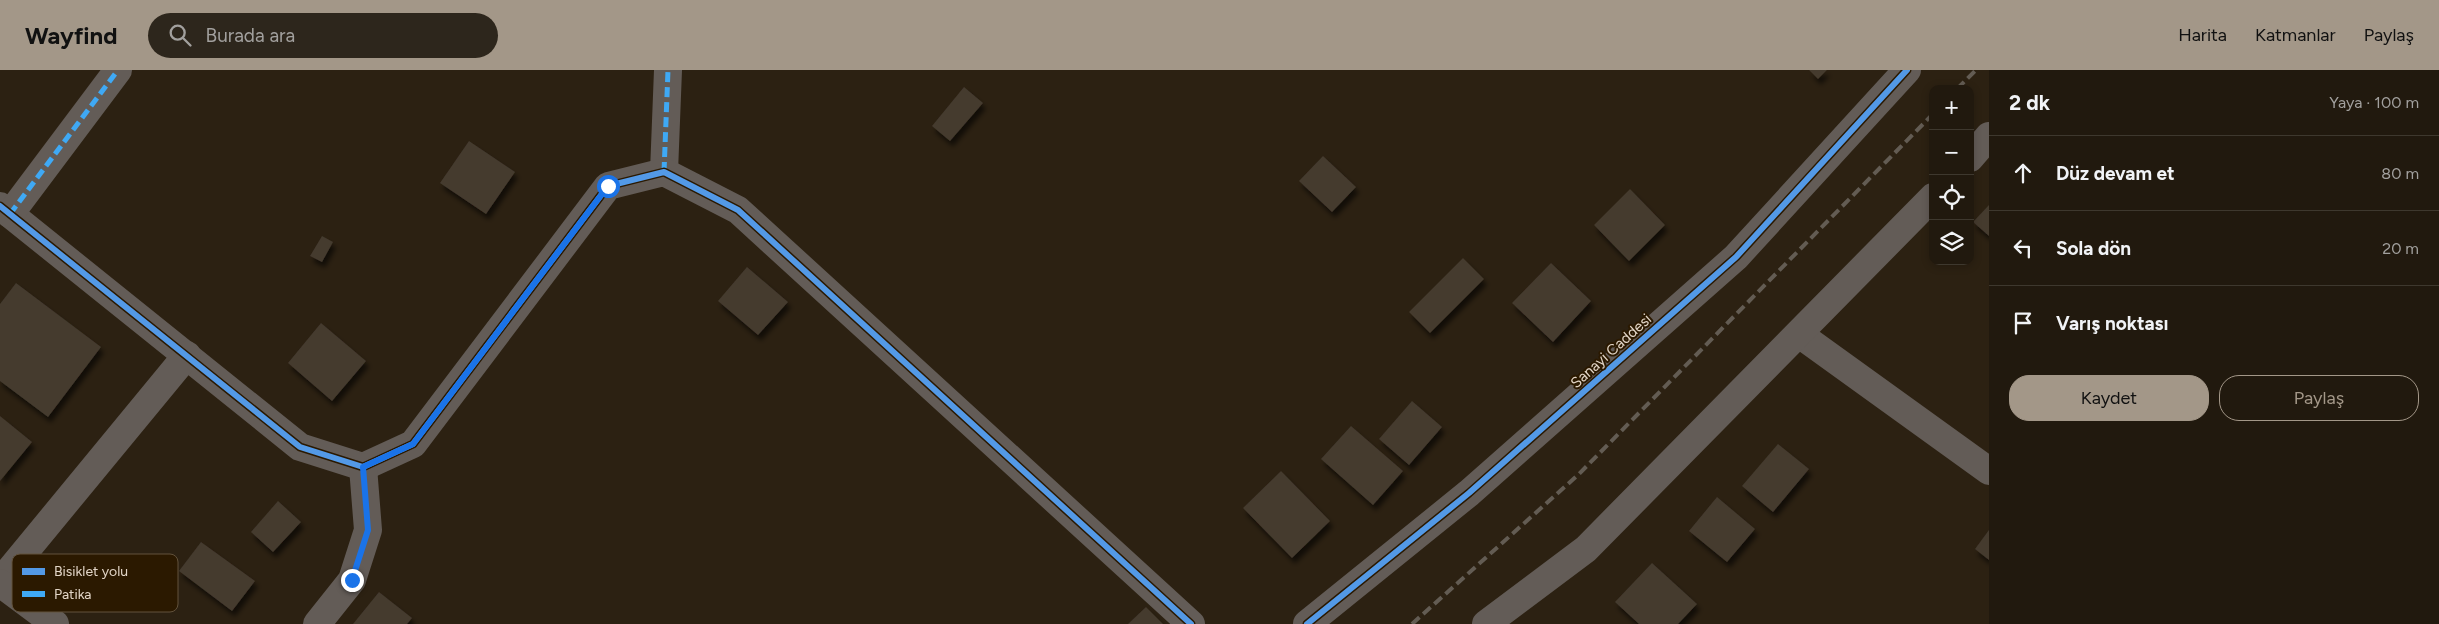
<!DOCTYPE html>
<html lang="tr">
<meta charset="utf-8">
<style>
body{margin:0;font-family:Figtree,sans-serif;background:#2d261c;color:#f1f3f6}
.controls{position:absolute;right:15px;top:15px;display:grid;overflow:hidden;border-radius:10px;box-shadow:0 2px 8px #0003}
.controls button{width:45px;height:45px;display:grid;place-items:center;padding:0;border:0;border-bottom:1px solid #3e382e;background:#21190e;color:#f1f3f6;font:25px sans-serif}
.stop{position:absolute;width:15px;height:15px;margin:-11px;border:4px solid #1a73e8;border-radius:50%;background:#fff}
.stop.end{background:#1a73e8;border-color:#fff;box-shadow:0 1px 5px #0008}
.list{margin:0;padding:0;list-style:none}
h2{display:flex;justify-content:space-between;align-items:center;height:65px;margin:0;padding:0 20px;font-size:21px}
h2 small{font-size:16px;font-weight:400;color:#a2a09e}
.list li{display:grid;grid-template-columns:32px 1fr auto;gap:15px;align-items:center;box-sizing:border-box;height:75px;padding:0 20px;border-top:1px solid #3e382e}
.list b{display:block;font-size:19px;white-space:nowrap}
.list em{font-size:16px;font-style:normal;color:#a2a09e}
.actions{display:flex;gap:10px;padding:15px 20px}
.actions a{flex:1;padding:11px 0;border:1px solid #a39788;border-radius:20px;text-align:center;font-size:18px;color:#a39788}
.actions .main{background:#a39788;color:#111}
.icon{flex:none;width:28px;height:28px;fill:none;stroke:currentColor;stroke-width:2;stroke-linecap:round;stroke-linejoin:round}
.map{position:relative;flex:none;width:1989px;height:554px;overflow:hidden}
header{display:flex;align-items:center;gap:30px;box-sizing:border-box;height:70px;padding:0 25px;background:#a39788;color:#111}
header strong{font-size:24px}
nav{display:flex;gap:28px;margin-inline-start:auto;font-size:18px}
.search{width:350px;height:45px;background:#2d261c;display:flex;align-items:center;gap:12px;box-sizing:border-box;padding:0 18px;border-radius:28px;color:#a2a09e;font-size:19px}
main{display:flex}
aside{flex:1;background:#21190e}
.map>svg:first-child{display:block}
.building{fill:#443a2f;filter:url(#shadow)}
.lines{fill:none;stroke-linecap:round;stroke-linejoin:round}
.street{stroke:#635c57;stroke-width:28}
.rail{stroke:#635c53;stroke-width:4;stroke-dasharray:10 5;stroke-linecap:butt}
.quiet{stroke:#3fa9f5;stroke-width:5;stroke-dasharray:10 5;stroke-linecap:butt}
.cycleway-casing{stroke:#2b1900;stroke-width:9}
.cycleway{stroke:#5399e6;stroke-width:6}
.route{stroke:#1a73e8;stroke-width:6}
.labels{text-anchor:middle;stroke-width:4;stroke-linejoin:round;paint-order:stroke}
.street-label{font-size:15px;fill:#e3d6c7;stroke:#2b1900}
.key{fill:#2b1900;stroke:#62523c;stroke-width:1}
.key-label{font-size:14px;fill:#e3d6c7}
</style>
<header>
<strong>Wayfind</strong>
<div class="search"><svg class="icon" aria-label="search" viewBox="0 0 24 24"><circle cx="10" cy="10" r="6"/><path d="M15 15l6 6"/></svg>Burada ara</div>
<nav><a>Harita</a><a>Katmanlar</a><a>Paylaş</a></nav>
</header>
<main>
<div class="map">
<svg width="1989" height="554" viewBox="0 0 1989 554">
<defs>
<filter id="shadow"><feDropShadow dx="3" dy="5.5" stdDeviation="2.5" flood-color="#0009"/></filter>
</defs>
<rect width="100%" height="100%" fill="#2c2112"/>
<g class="building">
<path d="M1809,0H1827L1818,9Z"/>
<path d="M964,17L983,33L950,71L932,56Z"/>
<path d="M469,71L515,102L486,144L440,113Z"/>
<path d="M1323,86L1356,117L1332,142L1299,111Z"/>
<path d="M1630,119L1665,155L1629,191L1594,155Z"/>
<path d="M1989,135V166L1973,152Z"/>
<path d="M322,166L333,172L322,192L310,186Z"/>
<path d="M1463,188L1484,209L1430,263L1409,242Z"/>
<path d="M1551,193L1591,231L1553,272L1512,233Z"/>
<path d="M747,197L788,232L758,265L718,231Z"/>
<path d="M16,213L101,277L48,347L0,311V234Z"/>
<path d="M321,253L366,291L332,331L288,293Z"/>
<path d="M1412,331L1442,357L1409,395L1379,369Z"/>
<path d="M0,346L32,372L0,411Z"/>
<path d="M1351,356L1403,401L1373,435L1321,389Z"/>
<path d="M1778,374L1809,399L1773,442L1742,416Z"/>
<path d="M1281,401L1330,451L1292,488L1243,438Z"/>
<path d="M1717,427L1755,459L1727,492L1689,461Z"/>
<path d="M278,431L301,452L273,482L251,462Z"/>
<path d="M1989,460V490L1975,479Z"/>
<path d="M201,472L255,511L232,541L179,501Z"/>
<path d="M1652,493L1697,534L1678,554H1639L1615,532Z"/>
<path d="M379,522L412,548L407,554H353Z"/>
<path d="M1146,537L1163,554H1128Z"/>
</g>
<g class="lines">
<g class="street">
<path d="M1970,88L1989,66"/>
<path d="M664,102L668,0"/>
<path d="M0,136L300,377L363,397L413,374L608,116L664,102L738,140L1191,554"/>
<path d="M10,144L118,0"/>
<path d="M1799,264L1989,401"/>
<path d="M0,512L187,285"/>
<path d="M0,513L55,554"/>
<path d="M317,554L352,510L368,460L363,397"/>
<path d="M1307,554L1469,423L1736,187L1907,0"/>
<path d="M1486,554L1586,479L1933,127"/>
</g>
<g class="rail">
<path d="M1957,19L1976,0"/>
<path d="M1412,554L1579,404L1933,44"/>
</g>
<g class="quiet">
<path d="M664,102L668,0"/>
<path d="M10,144L118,0"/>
</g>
<defs>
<g id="cycleway">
<path d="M0,136L300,377L363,397L413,374L608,116L664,102L738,140L1191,554"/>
<path d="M1307,554L1469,423L1736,187L1907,0"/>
</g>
</defs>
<use href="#cycleway" class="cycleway-casing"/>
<use href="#cycleway" class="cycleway"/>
</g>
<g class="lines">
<path class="route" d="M352,510L368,460L363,397L413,374L608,116"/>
</g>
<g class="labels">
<g class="street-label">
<text transform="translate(1611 281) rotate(-42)" y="5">Sanayi Caddesi</text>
</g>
</g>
<rect x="12" y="484" width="166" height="58" rx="8" class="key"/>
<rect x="22" y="498" width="23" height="7" fill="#5399e6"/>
<rect x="22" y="521" width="23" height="6" fill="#3fa9f5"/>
<g class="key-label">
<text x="54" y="506">Bisiklet yolu</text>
<text x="54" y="529">Patika</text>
</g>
</svg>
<div class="controls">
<button>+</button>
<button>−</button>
<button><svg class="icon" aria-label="locate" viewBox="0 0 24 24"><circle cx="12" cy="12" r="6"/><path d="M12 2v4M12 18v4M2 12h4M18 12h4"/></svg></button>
<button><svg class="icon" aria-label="layers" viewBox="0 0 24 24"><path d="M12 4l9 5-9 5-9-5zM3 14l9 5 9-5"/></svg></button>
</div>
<div class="stop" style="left:608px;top:116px"></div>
<div class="stop end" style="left:352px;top:510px"></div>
</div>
<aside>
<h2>2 dk<small>Yaya · 100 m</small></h2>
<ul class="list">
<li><svg class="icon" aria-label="ahead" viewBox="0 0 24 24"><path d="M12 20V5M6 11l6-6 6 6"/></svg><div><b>Düz devam et</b></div><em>80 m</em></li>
<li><svg class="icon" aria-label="left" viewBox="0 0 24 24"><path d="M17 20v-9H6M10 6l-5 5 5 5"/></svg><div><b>Sola dön</b></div><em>20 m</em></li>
<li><svg class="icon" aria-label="arrive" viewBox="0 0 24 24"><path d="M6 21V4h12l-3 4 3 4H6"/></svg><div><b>Varış noktası</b></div></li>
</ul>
<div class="actions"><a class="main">Kaydet</a><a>Paylaş</a></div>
</aside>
</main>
